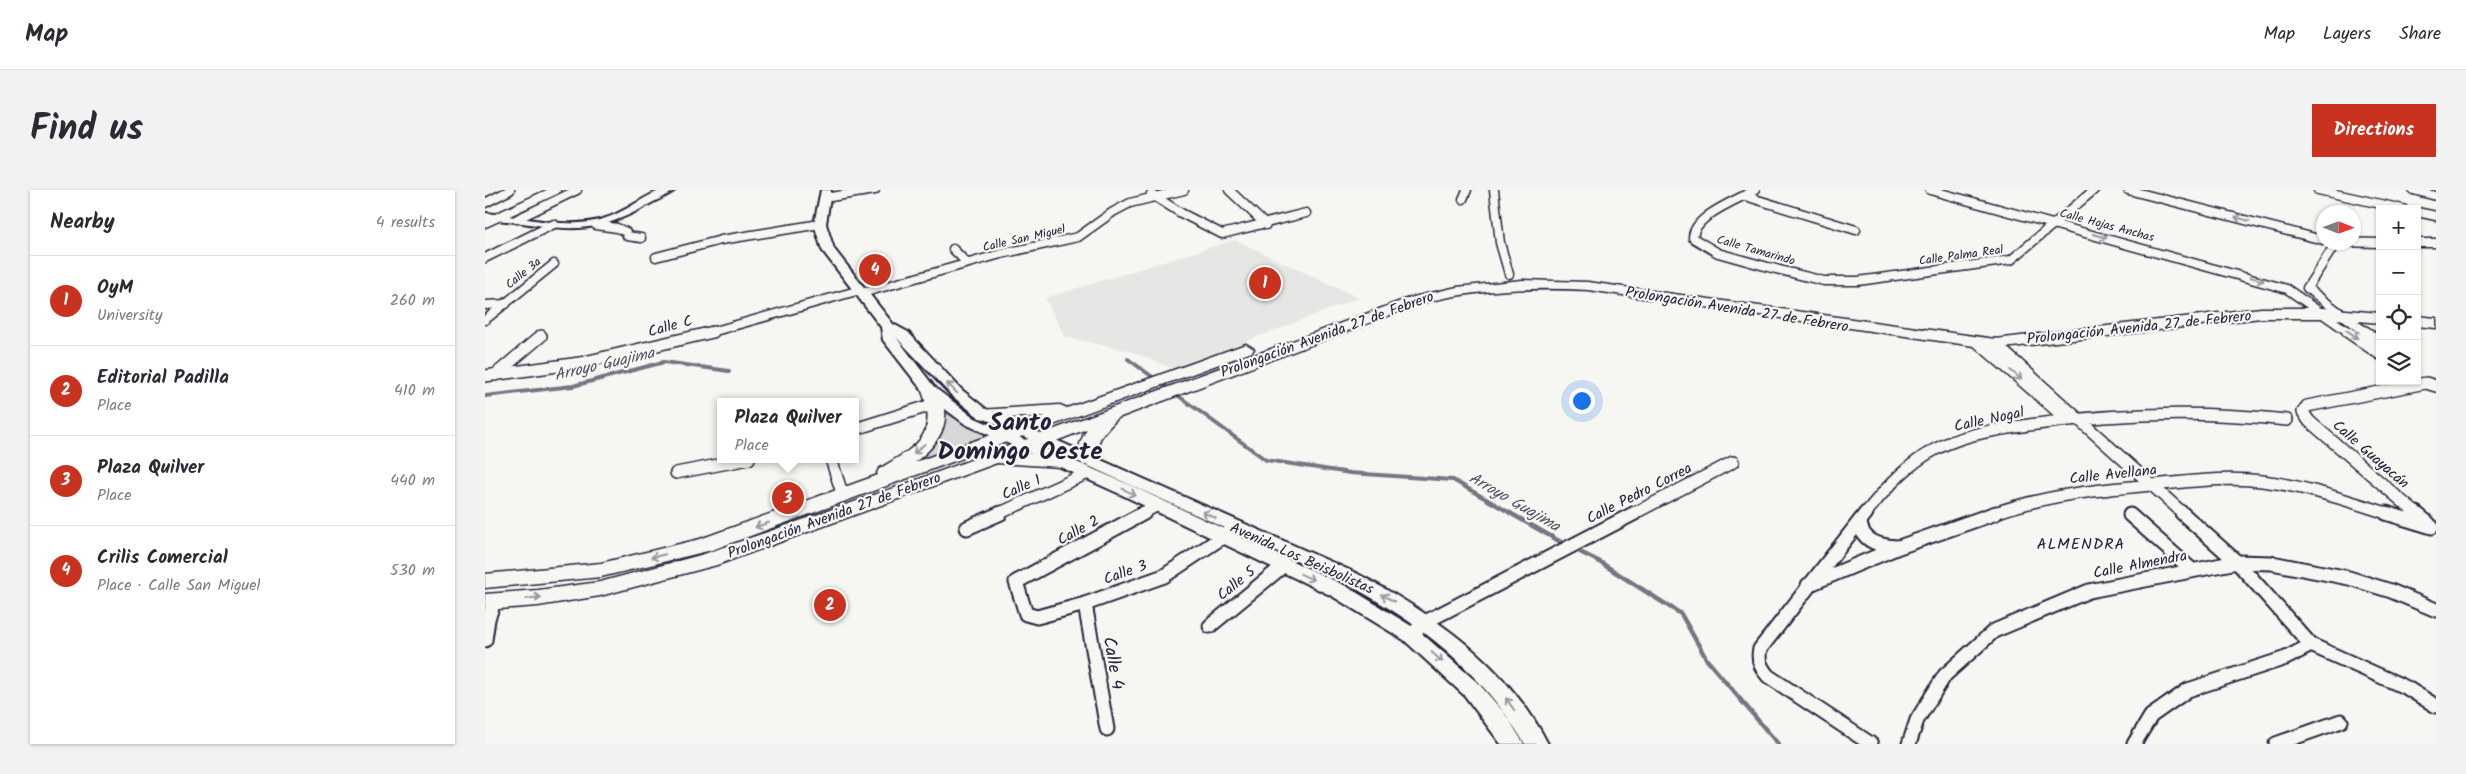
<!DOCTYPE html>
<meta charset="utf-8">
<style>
body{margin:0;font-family:Kalam,sans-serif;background:#f2f2f3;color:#2b2b33}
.controls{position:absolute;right:15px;top:15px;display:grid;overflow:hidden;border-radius:0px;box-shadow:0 1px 4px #0004}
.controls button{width:45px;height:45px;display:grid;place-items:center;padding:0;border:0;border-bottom:1px solid #e1e1e2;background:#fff;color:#2b2b33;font:25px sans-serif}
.compass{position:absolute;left:1831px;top:15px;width:45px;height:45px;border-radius:50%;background:#fff;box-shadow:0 1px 4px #0004;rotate:91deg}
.you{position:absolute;left:1096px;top:210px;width:18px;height:18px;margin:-12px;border:4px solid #fff;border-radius:50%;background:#1a73e8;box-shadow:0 0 0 8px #1a73e833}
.badge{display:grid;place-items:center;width:32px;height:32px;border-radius:50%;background:#c8321e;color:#fff;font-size:16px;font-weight:700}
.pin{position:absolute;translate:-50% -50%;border:2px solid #fff;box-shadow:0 1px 5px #0006}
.popup{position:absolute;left:232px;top:208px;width:142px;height:65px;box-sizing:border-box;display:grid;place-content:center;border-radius:0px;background:#fff;filter:drop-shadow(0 1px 4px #0005);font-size:16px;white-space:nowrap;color:#7c7c81}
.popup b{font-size:19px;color:#2b2b33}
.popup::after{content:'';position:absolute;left:50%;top:100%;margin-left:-10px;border:10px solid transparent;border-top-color:#fff}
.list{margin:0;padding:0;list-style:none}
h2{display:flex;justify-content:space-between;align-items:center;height:65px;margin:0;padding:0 20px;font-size:21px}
h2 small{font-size:16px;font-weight:400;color:#7c7c81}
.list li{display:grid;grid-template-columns:32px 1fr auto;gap:15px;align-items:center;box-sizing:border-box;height:90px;padding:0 20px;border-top:1px solid #e1e1e2}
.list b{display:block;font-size:19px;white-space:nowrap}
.list p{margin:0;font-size:16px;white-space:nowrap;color:#7c7c81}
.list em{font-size:16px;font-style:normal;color:#7c7c81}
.icon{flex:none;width:28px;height:28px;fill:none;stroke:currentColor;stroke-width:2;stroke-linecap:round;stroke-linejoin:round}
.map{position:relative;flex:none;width:1951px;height:554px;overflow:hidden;border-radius:0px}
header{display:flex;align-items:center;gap:30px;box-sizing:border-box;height:70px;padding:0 25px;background:#fff;border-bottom:1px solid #e1e1e2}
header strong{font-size:24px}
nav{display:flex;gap:28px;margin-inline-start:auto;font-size:18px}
.intro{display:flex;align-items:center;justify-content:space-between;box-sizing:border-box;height:120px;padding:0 30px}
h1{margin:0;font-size:35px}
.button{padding:12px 22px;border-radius:0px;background:#c8321e;color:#fff;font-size:18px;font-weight:700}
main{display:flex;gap:30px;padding:0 30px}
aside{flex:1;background:#fff;border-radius:0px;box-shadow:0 1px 4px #0004}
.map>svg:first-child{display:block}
.built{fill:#e6e6e4}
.green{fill:#d7d7d7;stroke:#7c7c89}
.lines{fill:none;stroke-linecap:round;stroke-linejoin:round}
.stream-far1{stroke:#757583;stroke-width:4}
.stream{stroke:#757583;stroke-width:4.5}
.minor-far2-casing{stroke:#22223b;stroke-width:11}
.minor-far1-casing{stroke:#22223b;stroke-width:14}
.minor-casing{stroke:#22223b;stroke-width:17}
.tertiary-casing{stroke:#22223b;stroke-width:4}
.secondary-casing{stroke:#22223b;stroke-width:4}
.primary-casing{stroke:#22223b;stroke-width:3}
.minor-far2{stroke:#f6f6f2;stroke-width:8}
.minor-far1{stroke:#f6f6f2;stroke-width:11}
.minor{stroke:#f6f6f2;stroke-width:13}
.tertiary{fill:#f6f6f2;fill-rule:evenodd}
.secondary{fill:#f6f6f2;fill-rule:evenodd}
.primary{fill:#f6f6f2;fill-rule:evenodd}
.oneway{stroke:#9797a0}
.labels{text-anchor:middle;stroke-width:4.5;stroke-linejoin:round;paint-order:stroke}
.far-street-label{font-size:12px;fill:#22223b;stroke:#f6f6f2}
.street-label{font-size:15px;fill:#22223b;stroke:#f6f6f2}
.water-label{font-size:16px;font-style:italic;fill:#535365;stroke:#f6f6f2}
.neighbourhood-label{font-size:16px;letter-spacing:1px;fill:#22223b;stroke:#f6f6f2}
.near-street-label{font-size:18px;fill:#22223b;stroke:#f6f6f2}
.town-label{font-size:25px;font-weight:bold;fill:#22223b;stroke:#f6f6f2}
</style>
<header>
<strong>Map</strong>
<nav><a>Map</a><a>Layers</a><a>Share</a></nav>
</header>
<div class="intro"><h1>Find us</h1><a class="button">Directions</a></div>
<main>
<aside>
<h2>Nearby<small>4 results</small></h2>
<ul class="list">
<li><span class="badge">1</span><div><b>OyM</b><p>University</p></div><em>260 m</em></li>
<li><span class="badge">2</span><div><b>Editorial Padilla</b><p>Place</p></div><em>410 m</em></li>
<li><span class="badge">3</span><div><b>Plaza Quilver</b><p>Place</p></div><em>440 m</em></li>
<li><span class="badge">4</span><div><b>Crilis Comercial</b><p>Place · Calle San Miguel</p></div><em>530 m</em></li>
</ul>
</aside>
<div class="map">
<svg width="1951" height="554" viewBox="0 0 1951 554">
<rect width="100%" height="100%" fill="#f6f6f2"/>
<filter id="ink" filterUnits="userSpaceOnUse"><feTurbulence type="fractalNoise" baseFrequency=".02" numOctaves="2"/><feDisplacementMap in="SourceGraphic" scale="10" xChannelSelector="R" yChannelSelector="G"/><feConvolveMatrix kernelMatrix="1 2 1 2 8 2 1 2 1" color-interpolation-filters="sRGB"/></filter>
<g filter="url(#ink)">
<path class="built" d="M750,50L874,108L689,179L645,161L580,147L560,108Z"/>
<path class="green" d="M457,221L506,248L400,287L419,275Z"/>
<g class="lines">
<g class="stream-far1">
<path d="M643,169L781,270L865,283L968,290L1027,324"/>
<path d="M0,206L88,196L179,172L244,181"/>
</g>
<g class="stream">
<path d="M1025,323L1081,355"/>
<path d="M1087,358L1113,371L1196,424L1222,470L1293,554"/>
</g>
<defs>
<g id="minor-far2">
<path d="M744,0L781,35"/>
<path d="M1009,0L1015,53L1024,84"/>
<path d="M1270,0C1252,10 1208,26 1208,48L1233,63L1283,77L1339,91H1373L1526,70L1609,0"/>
<path d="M1445,0L1802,99L1865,143"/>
<path d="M1643,0L1838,50"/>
<path d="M1833,0L1918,19"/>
<path d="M1928,0L1951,6"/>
<path d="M666,4L696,23L737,44L821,23"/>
<path d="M1260,6L1371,40"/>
<path d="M339,8L390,0"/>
<path d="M978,9L982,0"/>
<path d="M0,13L25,0"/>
<path d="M1932,22L1951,26"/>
<path d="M32,29L92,0"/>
<path d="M0,33L71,0"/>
<path d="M111,35L132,38L141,42L142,46L156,48"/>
<path d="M1849,52L1895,53"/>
<path d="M1851,53L1822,98L1882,143"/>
<path d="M1932,53H1951"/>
<path d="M468,59L482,73"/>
<path d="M171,67L236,50L335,34"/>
<path d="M0,68L69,34"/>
<path d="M377,103L516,64L593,47L628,22L645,13L699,0"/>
<path d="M0,115L21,114"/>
<path d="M0,130L69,74"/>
<path d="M223,143L375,100"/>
</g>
<g id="minor-far1">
<path d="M1863,142L1895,164"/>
<path d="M1880,142L1895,153"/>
<path d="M1494,153L1578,226"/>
<path d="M1510,154L1699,324"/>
<path d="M10,185L56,146"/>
<path d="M0,186L95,173L228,142"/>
<path d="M370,239L450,214"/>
<path d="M346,269L358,306"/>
<path d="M191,283L264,269"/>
<path d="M513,324L603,283"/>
<path d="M656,324L671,316"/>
<path d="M1148,324L1248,272"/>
<path d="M1380,324C1398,302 1415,282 1439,266C1470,245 1508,240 1544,235C1629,223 1717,221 1802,230"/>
<path d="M1507,324C1563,304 1620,299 1678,294C1711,291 1744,287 1777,291C1821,296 1863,311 1905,324"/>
<path d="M1932,324L1824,231L1818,222L1822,216L1941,193L1951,196"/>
</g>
<g id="minor">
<path d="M659,323L531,392L541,424L552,427L600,414L679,386L751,338"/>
<path d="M1381,323L1275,459C1272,470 1276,478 1283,486L1386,554"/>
<path d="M1697,323L1752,372L1826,455L1922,498L1951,516"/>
<path d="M1901,323L1947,337"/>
<path d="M1931,323L1944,334"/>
<path d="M1645,325L1707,380"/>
<path d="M1375,331C1376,352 1395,356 1413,357"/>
<path d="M482,338L516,323"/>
<path d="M1323,395L1414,357L1511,323"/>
<path d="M600,414L622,539"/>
<path d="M725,436L798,376"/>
<path d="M926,445L942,431L1150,323"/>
<path d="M0,450L3,429L9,412"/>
<path d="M1424,554L1432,530L1460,485L1509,441L1604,401L1752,372L1787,373L1864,388L1906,401L1951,420"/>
<path d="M1649,554L1666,526L1703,500L1801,468L1826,455"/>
<path d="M1791,554L1856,531"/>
</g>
<path id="tertiary" d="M176,0H190C183,6 171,10 163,15C96,53 71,34 0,29V23C38,26 80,40 118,29C139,23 156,8 176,0Z"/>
<path id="secondary" d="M336,0H346L341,34L349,59L408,134L423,142L477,200L501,219L871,383C947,423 1022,474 1063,554H1040C994,478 935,433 857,391L491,225L467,206L411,147L450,198L490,228L647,296L861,396L933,440L994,494L1021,525L1039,554H1016L980,506L919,450L847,406L635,304L480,234L440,204L398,150L396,137L337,60L329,34Z"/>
<g id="primary">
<path d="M1037,90L1103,92L1510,149L1776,118H1839L1895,123V133L1839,128H1776L1510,159L1103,100C1046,97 990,99 934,114L633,228C620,242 608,250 614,271L612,275H598C590,263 595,250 602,239L540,263L582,267L584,271L582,275L575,277L512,273L232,375L115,406L53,416L0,420V404L53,400L115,392L219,364L418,295L924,108L972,97Z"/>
<path d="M1932,126L1951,128V138L1932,136Z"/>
<path d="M761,154L769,159L767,162L227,360L116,387L0,398V384L116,373L215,349L393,285L392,283L394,279C430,257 454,247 437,201L439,197H451C471,227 456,253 430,272L559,226L500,229L494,228L491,224L494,220L575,215L582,218Z"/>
</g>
</defs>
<use href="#minor-far2" class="minor-far2-casing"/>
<use href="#minor-far1" class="minor-far1-casing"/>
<use href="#minor" class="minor-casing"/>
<use href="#tertiary" class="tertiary-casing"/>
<use href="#secondary" class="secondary-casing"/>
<use href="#primary" class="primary-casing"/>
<use href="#minor-far2" class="minor-far2"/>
<use href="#minor-far1" class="minor-far1"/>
<use href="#minor" class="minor"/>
<use href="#tertiary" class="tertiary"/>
<use href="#secondary" class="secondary"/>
<use href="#primary" class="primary"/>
</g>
<defs><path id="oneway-shaft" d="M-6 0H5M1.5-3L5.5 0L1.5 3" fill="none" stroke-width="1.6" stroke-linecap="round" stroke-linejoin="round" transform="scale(1.25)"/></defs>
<g class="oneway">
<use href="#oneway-shaft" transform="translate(1757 29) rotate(-166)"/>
<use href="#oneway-shaft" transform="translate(1615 46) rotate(15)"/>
<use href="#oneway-shaft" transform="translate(1772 89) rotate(15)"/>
<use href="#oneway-shaft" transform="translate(1867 144) rotate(36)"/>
<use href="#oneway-shaft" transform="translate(1531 185) rotate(41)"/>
<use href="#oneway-shaft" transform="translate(467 198) rotate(-135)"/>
<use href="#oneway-shaft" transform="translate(434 259) rotate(138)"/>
<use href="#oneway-shaft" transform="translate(644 302) rotate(26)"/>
<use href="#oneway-shaft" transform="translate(724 325) rotate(-155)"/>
<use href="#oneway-shaft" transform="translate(277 335) rotate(161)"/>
<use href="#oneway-shaft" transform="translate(173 366) rotate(166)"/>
<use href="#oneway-shaft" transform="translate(822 387) rotate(25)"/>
<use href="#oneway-shaft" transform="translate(49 408) rotate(-6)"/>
<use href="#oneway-shaft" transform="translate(903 408) rotate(-151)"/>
<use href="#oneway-shaft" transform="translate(952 467) rotate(42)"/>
<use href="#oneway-shaft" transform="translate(1025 514) rotate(-125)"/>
</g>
</g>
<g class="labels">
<g class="far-street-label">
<text transform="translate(1622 35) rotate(15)" y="4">Calle Hojas Anchas</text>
<text transform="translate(539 48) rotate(-13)" y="4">Calle San Miguel</text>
<text transform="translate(1271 60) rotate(16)" y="4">Calle Tamarindo</text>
<text transform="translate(1476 65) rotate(-8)" y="4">Calle Palma Real</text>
<text transform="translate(38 83) rotate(-39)" y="4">Calle 3a</text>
</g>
<g class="street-label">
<text transform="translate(1252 119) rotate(9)" y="5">Prolongación Avenida 27 de Febrero</text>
<text transform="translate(185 136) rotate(-15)" y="5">Calle C</text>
<text transform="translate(1654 137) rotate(-6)" y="5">Prolongación Avenida 27 de Febrero</text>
<text transform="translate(842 144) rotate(-20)" y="5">Prolongación Avenida 27 de Febrero</text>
<text transform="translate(1504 229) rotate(-12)" y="5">Calle Nogal</text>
<text transform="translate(1886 264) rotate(41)" y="5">Calle Guayacán</text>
<text transform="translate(1628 284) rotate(-6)" y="5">Calle Avellana</text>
<text transform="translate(536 297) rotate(-24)" y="5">Calle 1</text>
<text transform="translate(1154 303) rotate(-27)" y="5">Calle Pedro Correa</text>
<text transform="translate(349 325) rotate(-20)" y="5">Prolongación Avenida 27 de Febrero</text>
<text transform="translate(593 340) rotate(-29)" y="5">Calle 2</text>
<text transform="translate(817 368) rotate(24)" y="5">Avenida Los Beisbolistas</text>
<text transform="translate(1655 374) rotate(-11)" y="5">Calle Almendra</text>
<text transform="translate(640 382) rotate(-20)" y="5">Calle 3</text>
<text transform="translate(751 393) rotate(-39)" y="5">Calle 5</text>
</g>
<g class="water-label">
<text transform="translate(119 173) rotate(-13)" y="6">Arroyo Guajima</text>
<text transform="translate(1030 311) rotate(30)" y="6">Arroyo Guajima</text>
</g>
<g class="neighbourhood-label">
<text x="1596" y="359">ALMENDRA</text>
</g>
<g class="near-street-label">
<text transform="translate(629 473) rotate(80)" y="6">Calle 4</text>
</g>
<g class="town-label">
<text x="535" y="240">Santo<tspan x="535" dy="29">Domingo Oeste</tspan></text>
</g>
</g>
</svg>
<div class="controls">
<button>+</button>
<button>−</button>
<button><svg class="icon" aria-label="locate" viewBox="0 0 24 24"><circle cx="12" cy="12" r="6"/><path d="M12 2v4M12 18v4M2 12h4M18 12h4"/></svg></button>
<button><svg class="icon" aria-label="layers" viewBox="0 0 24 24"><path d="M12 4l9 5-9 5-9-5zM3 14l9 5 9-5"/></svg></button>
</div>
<svg class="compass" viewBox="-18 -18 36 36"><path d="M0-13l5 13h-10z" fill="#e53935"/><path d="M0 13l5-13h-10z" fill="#7c7c81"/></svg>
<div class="you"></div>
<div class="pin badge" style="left:780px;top:93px">1</div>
<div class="pin badge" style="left:345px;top:415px">2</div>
<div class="pin badge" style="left:303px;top:308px">3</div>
<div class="popup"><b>Plaza Quilver</b>Place</div>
<div class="pin badge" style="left:390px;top:80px">4</div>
</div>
</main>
